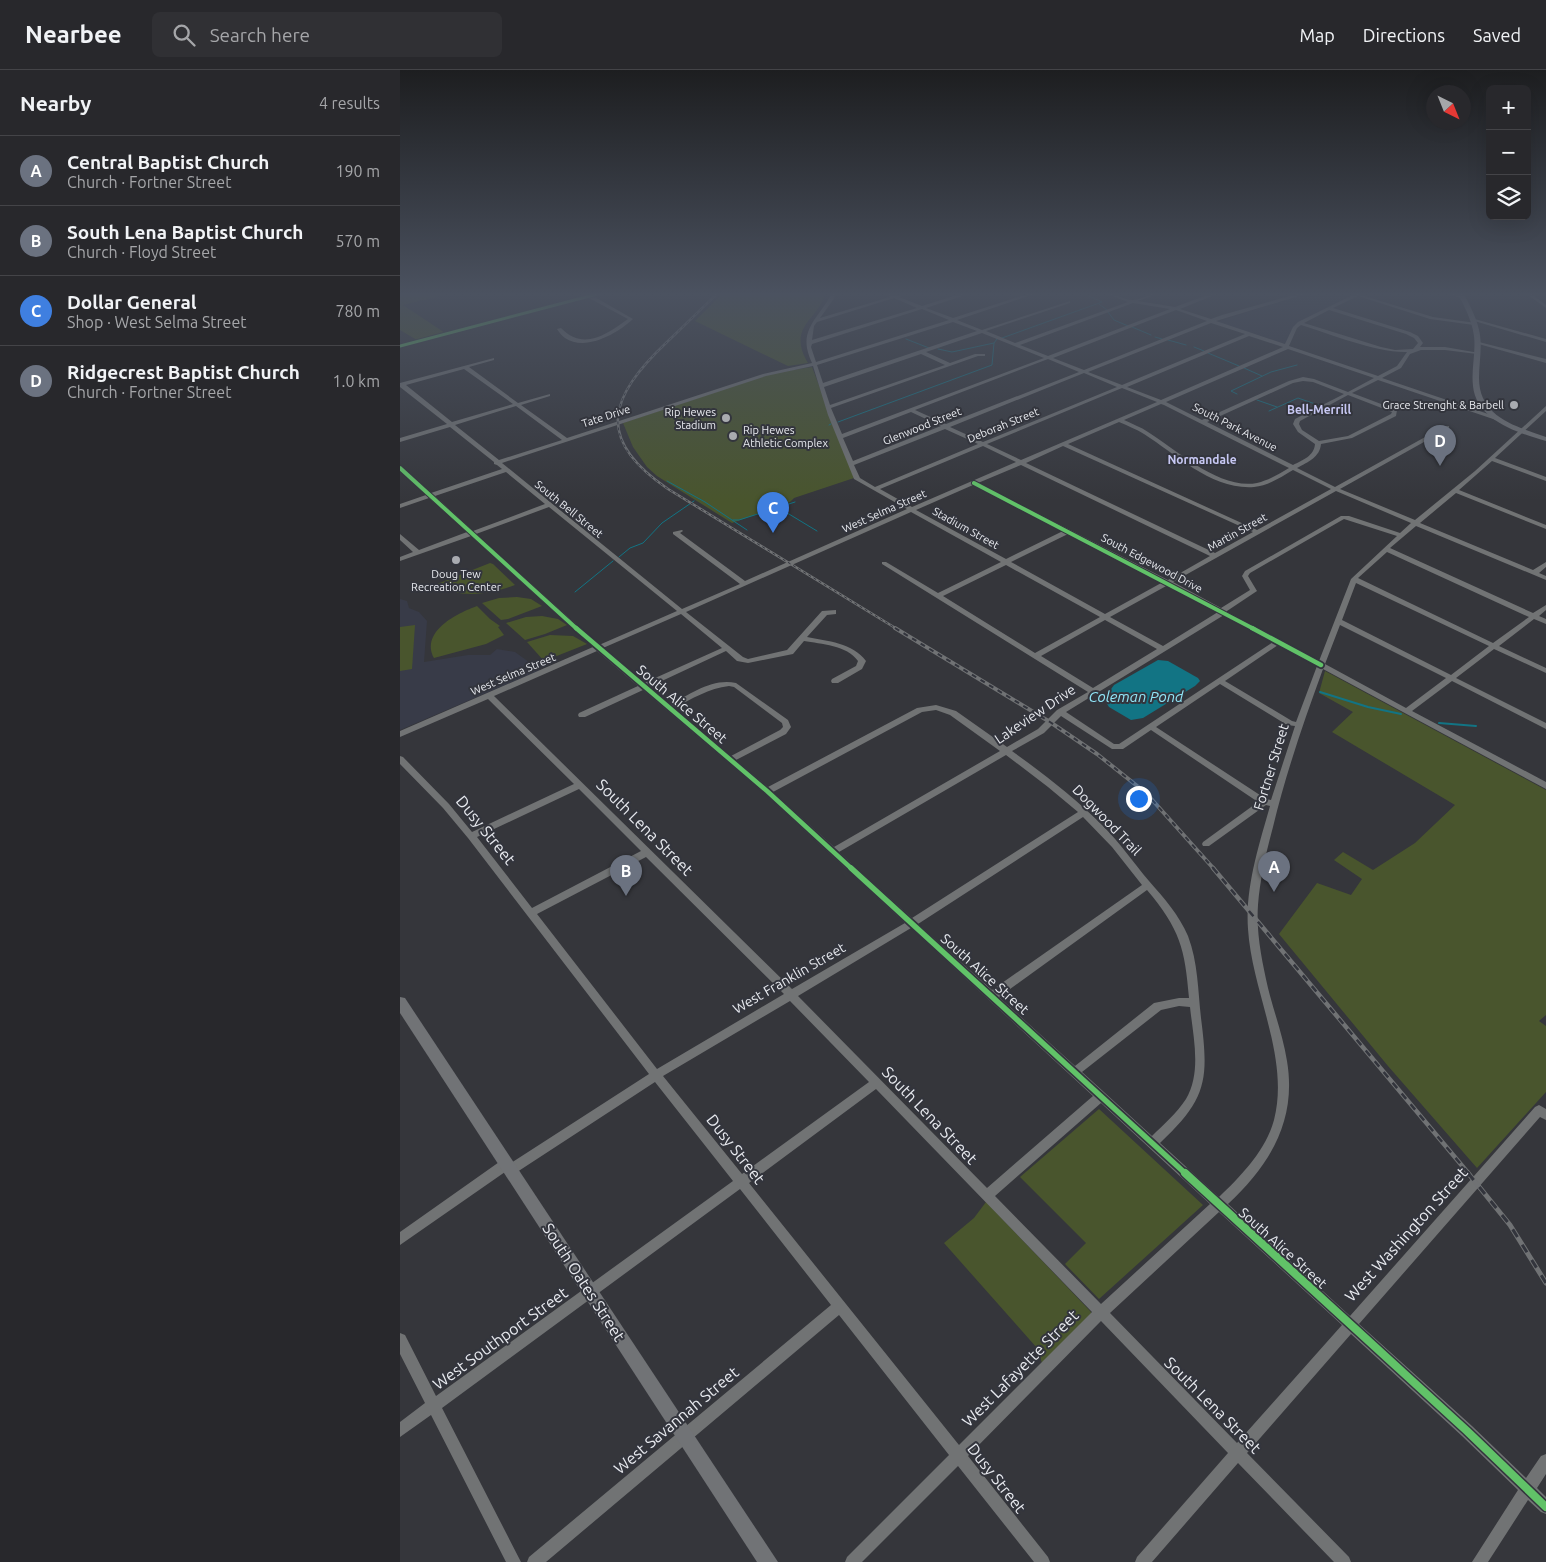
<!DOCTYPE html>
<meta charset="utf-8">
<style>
body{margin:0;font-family:Ubuntu,sans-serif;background:#303034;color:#f1f3f6}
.controls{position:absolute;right:15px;top:15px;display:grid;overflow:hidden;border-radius:8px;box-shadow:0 5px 20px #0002}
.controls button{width:45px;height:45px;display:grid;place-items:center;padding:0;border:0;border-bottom:1px solid #444448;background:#28282c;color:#f1f3f6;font:25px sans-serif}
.compass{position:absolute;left:1026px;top:15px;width:45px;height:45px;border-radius:50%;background:#28282c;box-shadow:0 5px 20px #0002;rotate:137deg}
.you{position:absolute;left:738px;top:728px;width:18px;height:18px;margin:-12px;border:4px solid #fff;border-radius:50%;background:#1a73e8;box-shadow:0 0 0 8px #1a73e833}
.badge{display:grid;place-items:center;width:32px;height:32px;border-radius:50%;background:#a9abb0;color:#fff;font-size:16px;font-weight:700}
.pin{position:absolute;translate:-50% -41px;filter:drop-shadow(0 1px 2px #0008)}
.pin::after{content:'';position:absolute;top:26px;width:18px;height:15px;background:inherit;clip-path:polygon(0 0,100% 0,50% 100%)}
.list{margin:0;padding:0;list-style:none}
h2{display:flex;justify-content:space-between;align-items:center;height:65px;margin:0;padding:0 20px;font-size:21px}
h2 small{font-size:16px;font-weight:400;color:#a5a6a9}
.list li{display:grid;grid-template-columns:32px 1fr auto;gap:15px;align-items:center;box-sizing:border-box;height:70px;padding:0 20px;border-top:1px solid #444448}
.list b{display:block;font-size:19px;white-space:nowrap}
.list p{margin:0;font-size:16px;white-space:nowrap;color:#a5a6a9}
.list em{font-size:16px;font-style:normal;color:#a5a6a9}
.icon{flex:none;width:28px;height:28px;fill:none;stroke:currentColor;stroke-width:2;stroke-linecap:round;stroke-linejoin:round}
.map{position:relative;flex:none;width:1146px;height:1492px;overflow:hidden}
header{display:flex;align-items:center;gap:30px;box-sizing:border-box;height:70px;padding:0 25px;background:#28282c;border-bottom:1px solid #444448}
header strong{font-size:24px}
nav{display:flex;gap:28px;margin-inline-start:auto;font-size:18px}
.search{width:350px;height:45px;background:#303034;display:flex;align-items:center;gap:12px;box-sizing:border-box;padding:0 18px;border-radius:8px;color:#a5a6a9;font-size:19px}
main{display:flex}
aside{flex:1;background:#28282c}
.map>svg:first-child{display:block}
.built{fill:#383b48}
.green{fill:#49552d}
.water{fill:#127484}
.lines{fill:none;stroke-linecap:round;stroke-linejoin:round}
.stream-far1{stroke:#127484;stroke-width:1}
.stream{stroke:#127484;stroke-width:2}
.minor{fill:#717374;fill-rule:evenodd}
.major{fill:#717376;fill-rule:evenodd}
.rail-far3-casing{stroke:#707274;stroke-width:2.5}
.rail-far2-casing{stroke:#707274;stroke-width:4}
.rail-far1-casing{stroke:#707274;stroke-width:4.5}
.rail-casing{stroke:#707274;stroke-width:5}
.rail-far3{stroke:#33353d;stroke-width:1;stroke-dasharray:3;stroke-linecap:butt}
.rail-far2{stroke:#33353d;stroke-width:2;stroke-dasharray:5;stroke-linecap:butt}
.rail-far1{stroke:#33353d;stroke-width:2.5;stroke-dasharray:7;stroke-linecap:butt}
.rail{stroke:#33353d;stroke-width:3;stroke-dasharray:9;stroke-linecap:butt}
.cycleway-far4-casing{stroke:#33353d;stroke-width:5}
.cycleway-far3-casing{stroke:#33353d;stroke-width:6}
.cycleway-far2-casing{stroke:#33353d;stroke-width:8}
.cycleway-far1-casing{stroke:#33353d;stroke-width:9}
.cycleway-casing{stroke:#33353d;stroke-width:11}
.cycleway-far4{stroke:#61c268;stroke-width:3}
.cycleway-far3{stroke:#61c268;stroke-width:4}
.cycleway-far2{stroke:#61c268;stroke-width:4.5}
.cycleway-far1{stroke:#61c268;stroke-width:5.5}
.cycleway{stroke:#61c268;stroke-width:8}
.poi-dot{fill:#a9abb0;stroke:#33353d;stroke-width:2}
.labels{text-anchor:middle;stroke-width:4;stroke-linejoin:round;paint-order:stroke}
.far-poi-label{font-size:11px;fill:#e8eaef;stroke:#33353d;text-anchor:end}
.far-street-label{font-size:11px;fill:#e8eaef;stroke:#33353d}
.far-neighbourhood-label{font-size:12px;font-weight:bold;fill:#c7c8f3;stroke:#33353d}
.street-label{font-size:14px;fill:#e8eaef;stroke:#33353d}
.water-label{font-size:15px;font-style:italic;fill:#91e6f7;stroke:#33353d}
.near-street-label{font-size:16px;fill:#e8eaef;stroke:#33353d}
</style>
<header>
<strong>Nearbee</strong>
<div class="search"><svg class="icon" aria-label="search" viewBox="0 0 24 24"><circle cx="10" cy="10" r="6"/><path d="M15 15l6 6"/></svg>Search here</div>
<nav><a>Map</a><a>Directions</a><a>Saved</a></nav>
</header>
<main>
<aside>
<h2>Nearby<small>4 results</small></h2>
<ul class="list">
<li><span class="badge" style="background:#6b7280">A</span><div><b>Central Baptist Church</b><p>Church · Fortner Street</p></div><em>190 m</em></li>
<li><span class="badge" style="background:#6b7280">B</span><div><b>South Lena Baptist Church</b><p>Church · Floyd Street</p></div><em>570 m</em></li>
<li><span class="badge" style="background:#3f7fe0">C</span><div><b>Dollar General</b><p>Shop · West Selma Street</p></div><em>780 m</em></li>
<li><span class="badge" style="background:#6b7280">D</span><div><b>Ridgecrest Baptist Church</b><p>Church · Fortner Street</p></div><em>1.0 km</em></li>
</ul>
</aside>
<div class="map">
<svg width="1146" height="1492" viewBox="0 0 1146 1492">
<rect width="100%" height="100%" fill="#35363b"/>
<g class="built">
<path d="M951,222L956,224L896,254L886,274L816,252L904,224L916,222Z"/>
<path d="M0,529L7,531L9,538L19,542L27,551L24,592L68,585H90L97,579L115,582L140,600L0,660Z"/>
</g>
<g class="green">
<path d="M0,222H55L3,235L45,263L17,270L0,260Z"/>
<path d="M324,222H426C419,250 386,256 408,293L388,296L295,251Z"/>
<path d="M412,297L454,408L394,428L390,432L332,453L257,406L247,397L233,377L223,353L373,303Z"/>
<path d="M90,493L93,494L115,515C92,524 59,530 37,514Z"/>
<path d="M117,527L131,529L142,536L108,549L101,550L82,533L99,528Z"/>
<path d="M77,536L90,549L100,556L98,557L104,565L86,574L34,588C20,561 58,543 77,536Z"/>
<path d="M142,546L158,549L167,555L145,564L125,570L106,553L126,547Z"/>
<path d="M15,555L12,599L0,601V557Z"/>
<path d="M150,565L173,566L187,574L144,591L127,572Z"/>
<path d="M925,601L1146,720V945L1139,951L1146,956V1022L1077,1098L988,996L879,864L917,813L951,825L962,809L934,790L943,782L973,800L1015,773L1055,735L932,662L953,642L919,623Z"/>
<path d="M699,1039L803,1135L699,1229L665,1194L686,1173L620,1107Z"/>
<path d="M586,1132L691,1242V1244L642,1293L637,1278L544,1173L574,1148Z"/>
</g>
<path class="water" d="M758,590L768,591L798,608L800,611L795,616L743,648L731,650L709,637L704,629L714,615Z"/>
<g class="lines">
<g class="stream-far1">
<path d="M699,234L707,240"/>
<path d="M708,242L714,250L728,256"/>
<path d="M732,257L751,265"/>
<path d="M755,267L762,269"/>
<path d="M602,268L702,232L680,222"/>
<path d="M506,269L529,278"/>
<path d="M768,270L786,275"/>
<path d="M794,277L804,281"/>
<path d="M538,279L552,282L594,273"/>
<path d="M808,283L839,296"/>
<path d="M844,298L862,306"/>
<path d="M837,324L831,321L871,302L897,295"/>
<path d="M857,330L877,337"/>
<path d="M869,341L898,328L921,336"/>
<path d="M438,352L592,295L594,273L597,269"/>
<path d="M429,355L431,354"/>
<path d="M267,411L305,432L347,460"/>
<path d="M379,438L417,461"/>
<path d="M333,450H339L395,432"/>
<path d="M219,487L230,478L243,473L262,453L294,431"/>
<path d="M175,522L213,491"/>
</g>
<g class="stream">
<path d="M920,622L968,637L1001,644"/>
<path d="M1039,653L1076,656"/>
</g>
<g class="minor">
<path d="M199,222H207L193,226L233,249C218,263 186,282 165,268C162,266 159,262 157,259L161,258C183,281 206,265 228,249L189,228L0,277V275Z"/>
<path d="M432,222H436L433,230L420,248L490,227L480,222C485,222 489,225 494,225C499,226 506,222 512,222L499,227L522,236L566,222H574L526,238L553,248L633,222H640L557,250L582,260L670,231V233L586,261L615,273L728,232L702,222C713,222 725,231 734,230C744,229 752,222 762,222L738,231L775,237L815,222H822L780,239L811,249L822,245L904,222H912L816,251L885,274L893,257L898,252L959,222H965L961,225L1033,247L1076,253V255H1074L1030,249L958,226L933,238L1010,262L1018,266L1023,273L1020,277H1045L1079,283L1077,284L1045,280H1021L1010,284L1001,298L982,308L1100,348V350H1096L978,310L952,323L997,340L996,346L952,368L921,374C920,387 908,392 897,398L935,417L1045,356H1049V358L940,419L1015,450L1075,401L1146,336V341L1095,388L1146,407V411L1092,391L1059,420L1146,455V459L1056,423L1020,453L1133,500L1146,492V497L1139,503L1146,506V510L1016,456L990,478L1133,543L1146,535V540L1139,546L1146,549V554L1134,549L1099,576L1146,598V603L1094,579L1056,608L1146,653V659L1052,611L1012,641L1146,712V719L923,599C904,651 886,703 873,757C866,783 860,809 858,835C856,863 862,891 868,918C874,942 883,966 887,991C897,1050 870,1095 828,1134L950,1246L1135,1037L1139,1035L1146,1039V1050L1140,1047L959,1254L1072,1356L1126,1408L1141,1386L1146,1384V1404L1137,1418L1146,1427V1444L1141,1442L1128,1430L1088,1492H1072L1118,1420L1062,1366L951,1264L847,1383L949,1487L951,1492H934L838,1393L752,1492H735L737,1487L828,1383L701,1251L568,1386L648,1487L650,1492H634L558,1396L462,1492H445L447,1487L549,1385L439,1245L146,1492H127L129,1487L431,1235L340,1119L42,1338L121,1492H106L31,1345L0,1367V1352L25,1333L0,1284V1263L5,1265L36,1326L333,1111L255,1012L114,1104L110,1105L106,1104L105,1102L0,1175V1162L102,1090L106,1089L110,1090L111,1093L249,1004L68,768L43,738L0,694V686L3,687L49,734L72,762L174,714L88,629L0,667V661L193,577L71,466L0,491V487L13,482L0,470V464L19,480L67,462L29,428L0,438V434L26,425L0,401V396L31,423L102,399L97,395L94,394V392L50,357L0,372V368L47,354L0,317V313L94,288V290L69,297L118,333L150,324V326L121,335L167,368L363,304L412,293C410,289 408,283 407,278C403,255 424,242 432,222ZM494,228L517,238L412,270L414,256L417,252ZM733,233L770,239L648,286L620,275ZM522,239L549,250L416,292L411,277L412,274ZM776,240L807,251L684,300L653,288ZM929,240L1006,264L1014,268L1018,273L1013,279L995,280L981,277L904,253ZM553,252L577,261L423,313L417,295ZM811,253L845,264L722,315L688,302ZM901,255C931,264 976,283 1007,282L997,296L978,306L889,276L897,258ZM582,263L644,288L442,364L431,338L578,286H585V284H575L550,293L526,282ZM849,266L883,277L761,330L727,317ZM888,279L974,308L948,322L914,309L903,307L889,311L802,350L766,332ZM521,284L545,295L430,335L424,317ZM648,289L679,302L546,354L515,340ZM413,296L428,345L454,409L507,439L345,511L280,463L283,461L282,460L273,462V464L340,514L282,539L102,393L366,306ZM64,299L113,334L52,352L6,315ZM684,303L717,317L583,372L550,357ZM903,311L913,312L944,324L895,349L893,354L898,362L915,374C914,386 903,390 893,395L807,352L893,313ZM722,318L757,332L621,390L587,374ZM948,325L992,342L991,344L948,366L919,371L902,360L899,354L900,351ZM761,334L764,335L889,398C879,404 869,410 857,413C820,420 778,381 748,362C741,357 732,354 724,350ZM116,336L162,370L99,390L55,355ZM511,342L541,356L453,391L443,368ZM719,352C728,356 736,359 744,364C777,385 812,420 854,417C868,416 881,407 893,400L931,419L857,460L668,374ZM545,359L578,374L475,417L460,408L454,395ZM583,376L616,392L512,437L480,419ZM663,376L853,462L815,483L626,393ZM621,395L810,486L768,510L578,413ZM106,402L145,434L73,461L35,426ZM573,415L663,461L606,489L516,440ZM936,421L1011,453L1000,463L949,446H941L845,501L842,506L850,520L821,538L773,512ZM149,437L277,541L199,575L76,464ZM511,442L601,492L538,523L486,492H482V494L688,622L657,640L638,659L607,677L556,641L536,635L517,638L368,717L336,690L386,664L391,657L388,650L336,613C312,608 290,624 270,635L249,617L326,581L337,591L348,593L393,584L404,571C421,574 447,575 458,591L456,596L432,609L431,611L432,613H438L462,599L466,591C453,573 427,571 407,567L427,545L436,544V540L422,541L387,580L348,589L343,587L286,542ZM944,449L997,466L951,509L919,591L827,542V541L857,521L848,506L850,503ZM668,464L763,512L705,544L611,492ZM987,482L1129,547L1093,573L958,508ZM606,495L700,547L635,583L543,526ZM956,513L1089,576L1051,605L942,550ZM768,515L818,542L763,576L710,547ZM281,544L322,578L244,613L203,578ZM824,545L873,572L719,674H714L666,642ZM705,550L757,579L693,618L641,586ZM940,555L1046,608L1006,638L925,594ZM878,575L917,596L896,652L892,651L825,611ZM197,581L238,616L179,643L178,645L179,647H185L243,620L364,723L505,853L392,919L94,626ZM820,614L887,655L895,656L871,730L866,729L756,657ZM329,616L334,617L382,653L383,657L380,660L331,686L274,638C292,629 309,618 329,616ZM536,640L550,645L600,681L434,777L373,722L522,642ZM661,646L712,679H723L751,660L858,732L803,772L802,774L803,776H809L866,735L870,736C859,775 845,818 848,859C852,922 890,988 874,1050C866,1080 841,1106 819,1127L760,1073C807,1029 809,1010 801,948C798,921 798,892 788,866C779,845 764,828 749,811C733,792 720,773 703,756C675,728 644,704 612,681L644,663ZM606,685L648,717L678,742L512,848L439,782ZM179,719L241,781L132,838L77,767ZM683,747L712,777L742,815L592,920L518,854ZM246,787L384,924L257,999L137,844ZM747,820C780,859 785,879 789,928H779L754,933L675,996L599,927ZM511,858L693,1026L587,1118L398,926ZM390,931L469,1012L342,1104L263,1006ZM779,936L790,937C793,966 802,1002 786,1029C777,1043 764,1054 752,1066L682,1002L761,940ZM476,1019L692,1242L559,1375L349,1113ZM701,1033L810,1134L701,1234L595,1126ZM819,1142L942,1255L837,1373L710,1243Z"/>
<path d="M1038,222H1047L1064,227L1062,228Z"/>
<path d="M1124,222H1129L1146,235V238Z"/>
<path d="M1071,248L1146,269V272L1071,250Z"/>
<path d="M1075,271L1146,289V293L1075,273Z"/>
</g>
<g class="major">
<path d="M1057,222H1063C1070,236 1078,250 1080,265C1082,280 1079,294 1079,308C1079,347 1115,356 1146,367V371C1118,363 1076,350 1073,316C1071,299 1076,283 1074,266C1072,250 1064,236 1057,222Z"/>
<path d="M0,927L5,928L378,1492H357L0,943Z"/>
</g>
<defs>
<path id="rail-far3" d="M319,222C301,239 284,256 267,272C209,327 194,369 268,419L497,559"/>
<path id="rail-far2" d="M495,558L650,652L697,684L746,723L814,799"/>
<path id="rail-far1" d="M813,798L1069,1104"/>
<path id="rail" d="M1068,1103L1110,1155L1146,1213"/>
</defs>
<use href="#rail-far3" class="rail-far3-casing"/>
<use href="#rail-far2" class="rail-far2-casing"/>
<use href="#rail-far1" class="rail-far1-casing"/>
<use href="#rail" class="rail-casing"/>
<use href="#rail-far3" class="rail-far3"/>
<use href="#rail-far2" class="rail-far2"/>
<use href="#rail-far1" class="rail-far1"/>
<use href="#rail" class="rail"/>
<defs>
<path id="cycleway-far4" d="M0,276L205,222"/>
<g id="cycleway-far3">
<path d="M0,398L177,559"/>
<path d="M574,413L854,559"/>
</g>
<g id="cycleway-far2">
<path d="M176,558L367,721L452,799"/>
<path d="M852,558L921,595"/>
</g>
<path id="cycleway-far1" d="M451,798L786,1104"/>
<path id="cycleway" d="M785,1103L1067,1361L1146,1437"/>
</defs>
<use href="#cycleway-far4" class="cycleway-far4-casing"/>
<use href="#cycleway-far3" class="cycleway-far3-casing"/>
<use href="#cycleway-far2" class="cycleway-far2-casing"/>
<use href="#cycleway-far1" class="cycleway-far1-casing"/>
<use href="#cycleway" class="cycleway-casing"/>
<use href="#cycleway-far4" class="cycleway-far4"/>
<use href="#cycleway-far3" class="cycleway-far3"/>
<use href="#cycleway-far2" class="cycleway-far2"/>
<use href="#cycleway-far1" class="cycleway-far1"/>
<use href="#cycleway" class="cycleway"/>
</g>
<linearGradient id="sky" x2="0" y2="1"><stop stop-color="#1d1e20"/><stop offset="0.52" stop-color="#4b5260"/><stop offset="1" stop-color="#4b5260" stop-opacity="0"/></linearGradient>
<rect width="1146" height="431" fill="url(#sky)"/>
<g class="poi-dot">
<circle cx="1114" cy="335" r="5"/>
<circle cx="326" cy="348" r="5"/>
<circle cx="333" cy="366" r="5"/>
<circle cx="56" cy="490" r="5"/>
</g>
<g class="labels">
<g class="far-poi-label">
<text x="1104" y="339">Grace Strenght &amp; Barbell</text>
<text x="316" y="346">Rip Hewes<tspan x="316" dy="13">Stadium</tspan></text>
<text x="343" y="364" text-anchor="start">Rip Hewes<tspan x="343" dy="13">Athletic Complex</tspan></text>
<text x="56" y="508" text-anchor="middle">Doug Tew<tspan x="56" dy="13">Recreation Center</tspan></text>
</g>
<g class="far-street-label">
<text transform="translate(206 346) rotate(-18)" y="4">Tate Drive</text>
<text transform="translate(603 355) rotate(-22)" y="4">Deborah Street</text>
<text transform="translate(522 356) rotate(-22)" y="4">Glenwood Street</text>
<text transform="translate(835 357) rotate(27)" y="4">South Park Avenue</text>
<text transform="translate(169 439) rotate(39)" y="4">South Bell Street</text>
<text transform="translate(484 441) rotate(-24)" y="4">West Selma Street</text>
<text transform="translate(566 458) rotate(29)" y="4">Stadium Street</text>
<text transform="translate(837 462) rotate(-29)" y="4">Martin Street</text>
<text transform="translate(752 493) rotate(28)" y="4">South Edgewood Drive</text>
<text transform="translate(113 604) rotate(-23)" y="4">West Selma Street</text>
</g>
<g class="far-neighbourhood-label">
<text x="919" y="344">Bell-Merrill</text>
<text x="802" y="394">Normandale</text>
</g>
<g class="street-label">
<text transform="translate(282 634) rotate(40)" y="5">South Alice Street</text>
<text transform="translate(635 644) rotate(-34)" y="5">Lakeview Drive</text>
<text transform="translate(871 697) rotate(-73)" y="5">Fortner Street</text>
<text transform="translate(707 750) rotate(46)" y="5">Dogwood Trail</text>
<text transform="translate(585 904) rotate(42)" y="5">South Alice Street</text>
<text transform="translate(389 908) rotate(-30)" y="5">West Franklin Street</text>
<text transform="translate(883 1178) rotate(42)" y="5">South Alice Street</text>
</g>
<g class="water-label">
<text x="736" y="632">Coleman Pond</text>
</g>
<g class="near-street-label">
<text transform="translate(245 757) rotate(45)" y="6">South Lena Street</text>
<text transform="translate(86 760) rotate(51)" y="6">Dusy Street</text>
<text transform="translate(530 1045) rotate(46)" y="6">South Lena Street</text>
<text transform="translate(336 1079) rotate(52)" y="6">Dusy Street</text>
<text transform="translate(1006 1164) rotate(-48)" y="6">West Washington Street</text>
<text transform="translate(184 1212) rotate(57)" y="6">South Oates Street</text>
<text transform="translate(100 1268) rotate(-36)" y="6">West Southport Street</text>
<text transform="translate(620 1298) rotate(-45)" y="6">West Lafayette Street</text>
<text transform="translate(813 1335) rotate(45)" y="6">South Lena Street</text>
<text transform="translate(276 1350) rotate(-40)" y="6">West Savannah Street</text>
<text transform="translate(597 1408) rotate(52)" y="6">Dusy Street</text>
</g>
</g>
</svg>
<div class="controls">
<button>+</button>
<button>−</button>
<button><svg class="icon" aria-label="layers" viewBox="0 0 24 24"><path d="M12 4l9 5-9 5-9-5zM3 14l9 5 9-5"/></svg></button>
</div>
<svg class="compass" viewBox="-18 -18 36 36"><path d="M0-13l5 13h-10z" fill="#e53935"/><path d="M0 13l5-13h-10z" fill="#a5a6a9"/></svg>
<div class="you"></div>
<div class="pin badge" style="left:874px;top:822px;background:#6b7280">A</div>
<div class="pin badge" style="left:226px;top:826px;background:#6b7280">B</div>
<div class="pin badge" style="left:373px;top:463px;background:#3f7fe0">C</div>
<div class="pin badge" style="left:1040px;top:396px;background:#6b7280">D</div>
</div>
</main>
